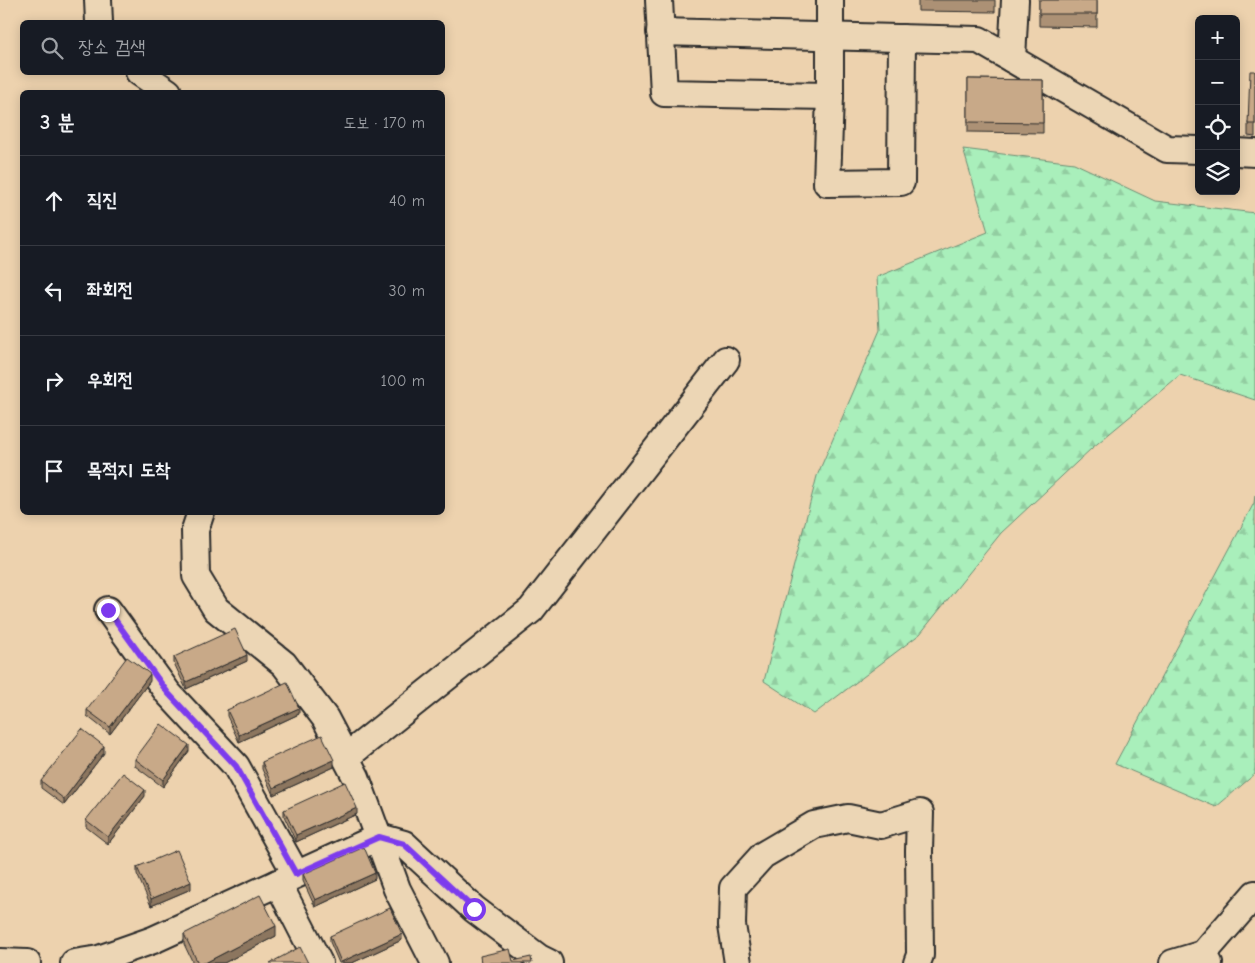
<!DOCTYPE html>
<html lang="ko">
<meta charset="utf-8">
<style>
body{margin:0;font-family:"Comic Neue","Poor Story",sans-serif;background:#242831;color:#f1f3f6}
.controls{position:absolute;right:15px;top:15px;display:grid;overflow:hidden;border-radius:8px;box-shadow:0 2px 12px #0003}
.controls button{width:45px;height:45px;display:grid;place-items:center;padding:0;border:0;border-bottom:1px solid #363941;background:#171b24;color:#f1f3f6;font:25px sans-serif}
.stop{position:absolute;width:15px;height:15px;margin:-11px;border:4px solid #7c3aed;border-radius:50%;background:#fff}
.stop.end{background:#7c3aed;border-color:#fff;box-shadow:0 1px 5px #0008}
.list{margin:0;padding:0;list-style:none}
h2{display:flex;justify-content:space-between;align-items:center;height:65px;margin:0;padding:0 20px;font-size:21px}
h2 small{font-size:16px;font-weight:400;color:#9ea1a6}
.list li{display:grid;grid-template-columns:32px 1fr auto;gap:15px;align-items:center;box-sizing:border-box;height:90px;padding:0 20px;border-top:1px solid #363941}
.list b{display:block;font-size:19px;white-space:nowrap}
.list em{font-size:16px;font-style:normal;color:#9ea1a6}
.icon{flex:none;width:28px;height:28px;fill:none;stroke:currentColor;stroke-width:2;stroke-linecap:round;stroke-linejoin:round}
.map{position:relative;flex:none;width:1255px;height:963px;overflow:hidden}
.search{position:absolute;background:#171b24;box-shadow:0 2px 12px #0003;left:20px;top:20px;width:425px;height:55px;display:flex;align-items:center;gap:12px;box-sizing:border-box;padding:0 18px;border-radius:8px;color:#9ea1a6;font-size:19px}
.panel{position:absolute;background:#171b24;box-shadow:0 2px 12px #0003;left:20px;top:90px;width:425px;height:425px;border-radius:8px}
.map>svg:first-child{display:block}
.forest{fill:url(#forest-firs);stroke:#6a8d73}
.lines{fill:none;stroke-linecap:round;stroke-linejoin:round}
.minor-casing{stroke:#2b2b2b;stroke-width:30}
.minor{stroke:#ecd6b5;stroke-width:26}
.wall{fill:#ac9175;stroke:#2b2b2b}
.shaded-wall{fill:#8c765f;stroke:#2b2b2b}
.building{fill:#c8a988;stroke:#2b2b2b}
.route{stroke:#7c3aed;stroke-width:6}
</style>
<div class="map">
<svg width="1255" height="963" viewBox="0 0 1255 963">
<defs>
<pattern id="forest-firs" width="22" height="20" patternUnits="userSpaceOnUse" patternTransform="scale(1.25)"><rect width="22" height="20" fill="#a9efbb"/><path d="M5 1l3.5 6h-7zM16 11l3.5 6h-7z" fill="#92cda1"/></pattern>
</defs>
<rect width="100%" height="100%" fill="#edd2ae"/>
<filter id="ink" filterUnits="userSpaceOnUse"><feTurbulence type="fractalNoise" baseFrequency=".02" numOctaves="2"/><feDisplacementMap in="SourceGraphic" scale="10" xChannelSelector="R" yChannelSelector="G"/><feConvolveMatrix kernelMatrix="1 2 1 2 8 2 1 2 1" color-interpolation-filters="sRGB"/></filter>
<g filter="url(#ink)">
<g class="forest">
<path d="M963,149L1074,163L1155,201L1255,213V400L1180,375L1092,448L1001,533L920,634L814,714L764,681L817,476L880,330L877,277L988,232Z"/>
<path d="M1255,495V774L1216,807L1115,764L1254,503Z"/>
</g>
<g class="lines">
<defs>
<g id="minor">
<path d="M98,0L99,22"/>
<path d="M659,0L664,93L830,96V0"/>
<path d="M660,32L979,40L1167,149L1199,150"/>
<path d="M1012,59L1015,0"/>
<path d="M139,72L168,92"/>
<path d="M830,96L827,183L901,182L902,38"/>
<path d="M1236,152L1255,153"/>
<path d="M201,512L195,530L196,576L216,609L284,664L325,718L356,777L397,889L435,963"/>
<path d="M108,610L168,693L236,766L296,874"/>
<path d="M346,757L531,610L726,360"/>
<path d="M278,883L319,963"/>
<path d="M0,962L27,963"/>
<path d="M74,963L99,959L153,940L379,837L404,844L474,909L539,958L549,963"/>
<path d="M738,963L732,925L733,888L763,855L814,825L848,818L881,825L920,813L919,851L920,955L917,963"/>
<path d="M1173,963L1203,954"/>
<path d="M1209,963L1203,954L1255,894"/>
</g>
</defs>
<use href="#minor" class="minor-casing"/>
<use href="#minor" class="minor"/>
</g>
<g class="wall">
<path d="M918,0H995V12L918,11Z"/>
<path d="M1039,0H1097V27L1039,26Z"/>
<path d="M1255,71V137L1248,136V124Z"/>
<path d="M968,79L1043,80V133L968,132Z"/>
<path d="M174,657L247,661L186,689L174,663Z"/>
<path d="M150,681L110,734L87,716V710Z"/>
<path d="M227,710L299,714L239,742L227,716Z"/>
<path d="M189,751L163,787L135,766V759Z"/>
<path d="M104,753L64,805L41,788V781Z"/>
<path d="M262,762L334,767L273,795L262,769Z"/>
<path d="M145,796L108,844L86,827V820Z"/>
<path d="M284,810L357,814L296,842L284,816Z"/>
<path d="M137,867L191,889L151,906L137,874Z"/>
<path d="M303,874L375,879L315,907L303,881Z"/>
<path d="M184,934L276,936L224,963H193L184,944Z"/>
<path d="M330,936L402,940L352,963H339L330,942Z"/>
</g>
<g class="shaded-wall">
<path d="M247,655V661L186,689V682Z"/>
<path d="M150,674V681L110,734V727Z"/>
<path d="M299,708V714L239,742V735Z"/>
<path d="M189,745V751L163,787V780Z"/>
<path d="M104,746V753L64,805V799Z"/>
<path d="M334,760V767L273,795V788Z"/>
<path d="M145,790V796L108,844V837Z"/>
<path d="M357,808V814L296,842V835Z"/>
<path d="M375,873V879L315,907V900Z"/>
<path d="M191,882V889L151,906V899Z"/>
<path d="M276,926V936L224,963H205Z"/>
<path d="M402,934V940L352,963H341V962Z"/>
</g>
<g class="building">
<rect x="1039" y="0" width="58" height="14"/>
<path d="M1250,71H1255V124H1248Z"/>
<path d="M968,79L1043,80V123L968,122Z"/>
<path d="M235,629L247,655L186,682L174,657Z"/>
<path d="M127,657L150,674L110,727L87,710Z"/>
<path d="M287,682L299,708L239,735L227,710Z"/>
<path d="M161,724L189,745L163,780L135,759Z"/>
<path d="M82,729L104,746L64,799L41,781Z"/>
<path d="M322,735L334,760L273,788L262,762Z"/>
<path d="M123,773L145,790L108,837L86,820Z"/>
<path d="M345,782L357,808L296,835L284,810Z"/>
<path d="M364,847L375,873L315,900L303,874Z"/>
<path d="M177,850L191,882L151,899L137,867Z"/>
<path d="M260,895L276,926L205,963H198L184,934Z"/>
<path d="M390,908L402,934L341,962L330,936Z"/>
<path d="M300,947L308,963H270Z"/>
<path d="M510,949L513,961L531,957L532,963H481L480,956Z"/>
</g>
</g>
<g class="lines" filter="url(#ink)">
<path class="route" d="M108,610L168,693L236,766L296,874L379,837L404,844L474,909"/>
</g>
</svg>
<div class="controls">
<button>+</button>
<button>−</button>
<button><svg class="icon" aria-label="locate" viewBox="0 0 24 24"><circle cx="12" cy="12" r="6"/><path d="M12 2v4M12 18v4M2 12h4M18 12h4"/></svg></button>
<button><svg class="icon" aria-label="layers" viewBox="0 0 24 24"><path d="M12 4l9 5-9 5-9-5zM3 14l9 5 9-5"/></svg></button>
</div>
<div class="stop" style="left:474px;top:909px"></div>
<div class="stop end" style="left:108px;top:610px"></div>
<div class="search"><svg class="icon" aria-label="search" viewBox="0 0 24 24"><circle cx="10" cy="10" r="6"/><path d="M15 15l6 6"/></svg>장소 검색</div>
<section class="panel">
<h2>3 분<small>도보 · 170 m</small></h2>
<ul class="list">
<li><svg class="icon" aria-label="ahead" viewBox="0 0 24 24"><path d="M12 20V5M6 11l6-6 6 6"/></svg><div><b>직진</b></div><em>40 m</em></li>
<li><svg class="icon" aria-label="left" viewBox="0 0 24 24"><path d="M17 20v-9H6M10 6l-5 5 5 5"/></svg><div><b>좌회전</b></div><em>30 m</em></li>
<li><svg class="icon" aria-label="right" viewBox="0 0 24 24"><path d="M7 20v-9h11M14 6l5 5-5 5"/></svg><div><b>우회전</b></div><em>100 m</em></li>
<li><svg class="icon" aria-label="arrive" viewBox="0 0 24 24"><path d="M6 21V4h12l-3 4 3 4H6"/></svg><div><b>목적지 도착</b></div></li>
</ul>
</section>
</div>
